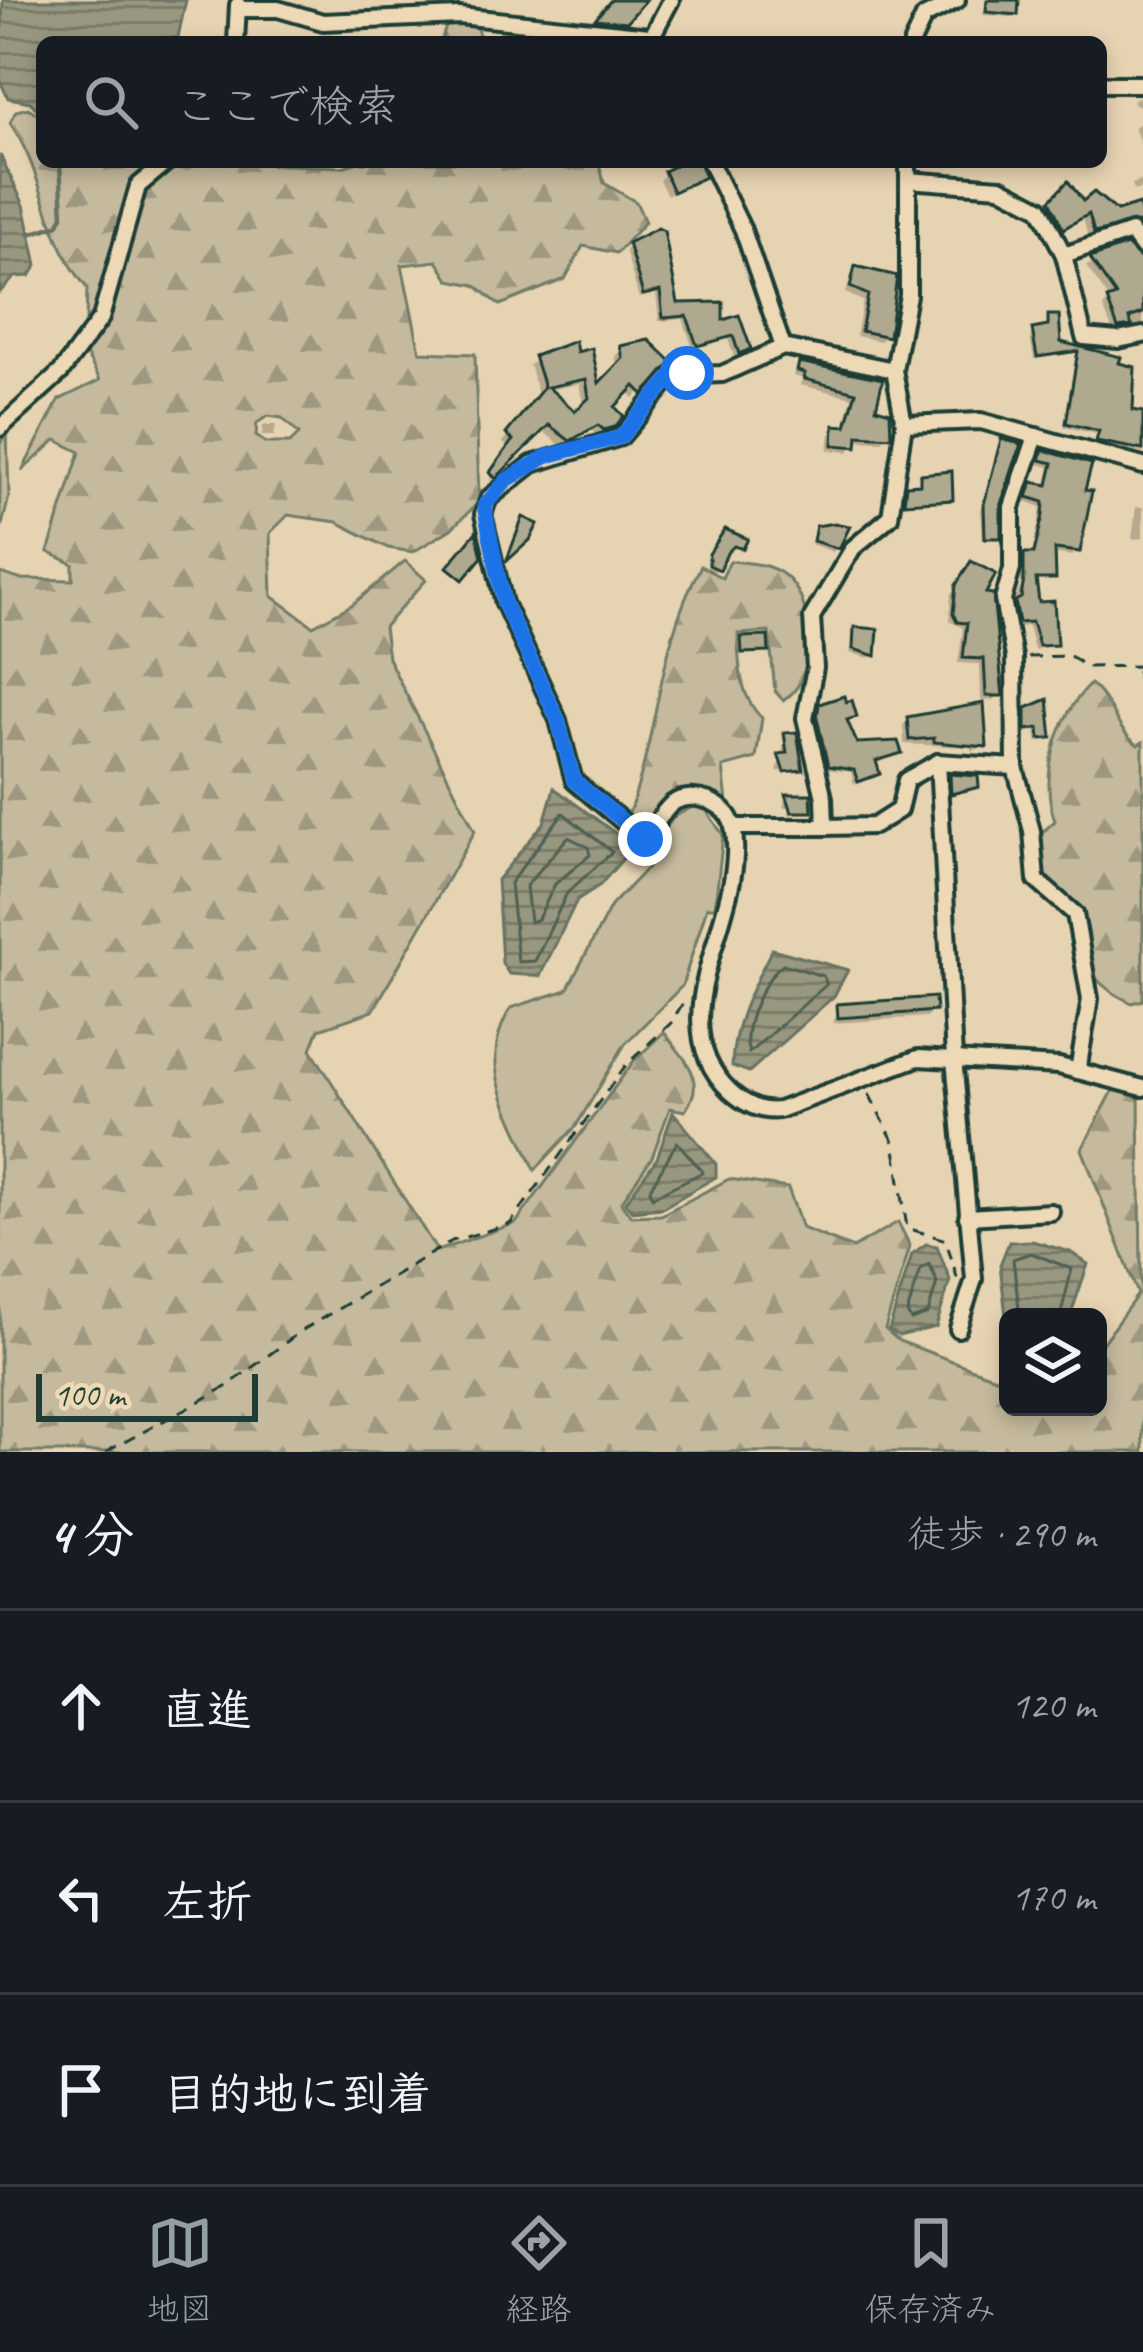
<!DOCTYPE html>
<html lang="ja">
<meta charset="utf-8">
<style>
body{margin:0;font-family:Caveat,"Klee One",sans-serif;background:#20242c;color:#f1f3f6}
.controls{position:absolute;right:36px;bottom:36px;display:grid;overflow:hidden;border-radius:18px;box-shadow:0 6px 18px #0003}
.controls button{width:108px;height:108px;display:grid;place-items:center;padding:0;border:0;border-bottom:3px solid #363941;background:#171b24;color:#f1f3f6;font:60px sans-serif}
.scale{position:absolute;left:36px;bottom:30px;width:222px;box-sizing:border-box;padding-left:12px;border:6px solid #1f3d34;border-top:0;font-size:33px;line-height:42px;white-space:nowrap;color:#1f3d34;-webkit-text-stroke:9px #eed9b7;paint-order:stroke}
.stop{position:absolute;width:36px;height:36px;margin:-27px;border:9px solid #1a73e8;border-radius:50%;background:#fff}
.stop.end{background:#1a73e8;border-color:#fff;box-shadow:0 3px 12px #0008}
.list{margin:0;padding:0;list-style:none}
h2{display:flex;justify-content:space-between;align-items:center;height:156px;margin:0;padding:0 48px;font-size:51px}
h2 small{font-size:39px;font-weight:400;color:#9ea1a6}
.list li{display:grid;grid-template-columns:78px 1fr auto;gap:36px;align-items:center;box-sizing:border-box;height:192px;padding:0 48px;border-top:3px solid #363941}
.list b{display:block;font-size:45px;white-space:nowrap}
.list em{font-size:39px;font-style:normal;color:#9ea1a6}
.icon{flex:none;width:66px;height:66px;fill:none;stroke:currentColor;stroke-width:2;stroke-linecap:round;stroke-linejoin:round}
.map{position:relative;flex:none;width:1143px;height:1452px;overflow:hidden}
.search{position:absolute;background:#171b24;box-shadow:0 6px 18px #0003;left:36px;right:36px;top:36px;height:132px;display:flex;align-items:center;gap:30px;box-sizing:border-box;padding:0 42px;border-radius:18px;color:#9ea1a6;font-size:45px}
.sheet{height:732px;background:#171b24}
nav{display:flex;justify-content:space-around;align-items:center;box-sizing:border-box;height:168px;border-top:3px solid #363941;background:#171b24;font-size:33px;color:#9ea1a6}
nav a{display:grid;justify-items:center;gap:6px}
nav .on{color:#92a19f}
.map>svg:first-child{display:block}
.green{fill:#c5ba9d;stroke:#727c68;stroke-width:3}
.forest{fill:url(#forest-firs);stroke:#727c68;stroke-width:3;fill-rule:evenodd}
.water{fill:url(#water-rules);stroke:#687362;stroke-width:3}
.shadow{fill:#0003;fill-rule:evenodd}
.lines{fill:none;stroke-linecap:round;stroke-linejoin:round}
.shore{stroke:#4f6152;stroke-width:3}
.stream{stroke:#687362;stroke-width:4.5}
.building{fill:#afa98f;stroke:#1f3d34;stroke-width:3;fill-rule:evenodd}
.street-casing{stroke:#1f3d34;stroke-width:22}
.path{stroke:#1f3d34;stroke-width:3;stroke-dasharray:12 9;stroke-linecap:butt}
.street{stroke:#eed9b7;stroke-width:14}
.route{stroke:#1a73e8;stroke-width:15}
</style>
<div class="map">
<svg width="1143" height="1452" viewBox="0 0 1143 1452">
<defs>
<pattern id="forest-firs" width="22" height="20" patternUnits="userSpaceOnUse" patternTransform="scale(3)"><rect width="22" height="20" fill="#c5ba9d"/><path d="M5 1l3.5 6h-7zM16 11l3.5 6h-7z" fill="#9f9881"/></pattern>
<pattern id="water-rules" width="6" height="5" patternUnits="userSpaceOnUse" patternTransform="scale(3)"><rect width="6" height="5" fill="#989780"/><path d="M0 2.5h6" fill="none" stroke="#7b7c6a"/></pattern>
</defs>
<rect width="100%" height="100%" fill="#e6d3b2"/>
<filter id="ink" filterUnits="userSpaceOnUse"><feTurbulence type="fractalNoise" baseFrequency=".00833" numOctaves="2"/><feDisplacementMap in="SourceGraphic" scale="24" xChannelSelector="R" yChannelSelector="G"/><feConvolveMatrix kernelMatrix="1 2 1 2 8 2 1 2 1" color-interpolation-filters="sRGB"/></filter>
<g filter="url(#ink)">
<path class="green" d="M693,807L706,810L723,835L715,907H707L682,986L625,1044L576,1126L535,1170C511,1113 475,1065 511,1008L567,990L611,906L649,866L653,843L675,816Z"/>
<g class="forest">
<path d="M462,25H476L481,42H441L446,26Z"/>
<path d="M28,108L42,117V162H187L191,167L199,162L342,167L359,162H599L604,183L636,202L645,222L617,253L583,246L565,279L500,305L475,285L449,280L437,261L402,265L420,352L475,354L479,502L451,529L413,552L388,548L337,522L288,515L270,533L272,596L313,626L353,604L405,561L426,580L384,627L388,658L475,831L373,1011L319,1029L311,1049L437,1251L516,1223L633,1062L664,1032C685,1061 708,1078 685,1111L670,1108L652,1157L621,1203L631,1216L661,1215L729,1179L788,1188L802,1228L853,1248L898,1222L910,1246L885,1329L899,1341L1008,1382V1407H1098V1349L1138,1294L1082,1149L1114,1089L1139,1095L1143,1452H0V573L19,579L73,580V564L48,552L80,452L56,440L22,471L59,400L100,380L85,352L87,288C42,233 47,177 10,123L16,111ZM268,416L282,418L299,434L290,443H266L256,436L257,423Z"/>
<path d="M7,430L9,497L0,533V445Z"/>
<path d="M730,561C749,563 768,563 784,575C816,599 819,681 783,700L775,691L769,632L738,634C738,662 740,698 762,718L756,758L723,767L727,802C685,782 670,798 643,830L627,818C659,736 657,645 701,566L722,578Z"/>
<path d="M1090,684C1113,701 1114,729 1138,745L1143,742V1000L1132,1003C1060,968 1107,951 1079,910C1071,898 1053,888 1042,878L1039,835L1055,821C1039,774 1057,718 1090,684Z"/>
</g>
<g class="water">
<path d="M3,0H186L177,42H42V114L30,102L8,98L0,81Z"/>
<path d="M0,155L24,205L37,265L30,276L15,277L0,292Z"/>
<path d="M554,788L626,841L627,854L600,885L577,900L540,976L509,974L502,963L497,880L544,823Z"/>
<path d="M772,949L848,970L834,996L749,1072L732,1066C733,1022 753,987 772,949Z"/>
<path d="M673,1112L716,1164V1177L662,1208L632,1211L625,1203L657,1158Z"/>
<path d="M1032,1241L1070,1252L1088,1264L1070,1317L1006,1316L1000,1265L1009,1242Z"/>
<path d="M926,1244L937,1246L950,1280L936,1327L899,1336L889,1330L912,1254Z"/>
</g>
<g class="shadow">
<path d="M610,0H642L620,25L593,20Z"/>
<path d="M1016,0L1012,17L983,15L986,0Z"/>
<path d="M527,38L549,40V42H523Z"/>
<path d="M1143,96V108L1132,102L1136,98Z"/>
<path d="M1143,120V149L1134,128Z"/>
<path d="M664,162H696L701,176L667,195L659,180L668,172Z"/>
<path d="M1143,180V188L1134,191L1132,184Z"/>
<path d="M1067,186L1083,205L1142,220L1088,237L1083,218L1056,233L1045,209Z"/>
<path d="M648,233H661L675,306L720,325L747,348L742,353L734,357L728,339L693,349L683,319L659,321L656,294L639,298L625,250Z"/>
<path d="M1126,249L1143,262V324L1113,332L1103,307L1110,300L1086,266Z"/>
<path d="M856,269L893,278L886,335L880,341L856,336L863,301L845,293Z"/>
<path d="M1049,318L1059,344L1117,360L1130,412L1143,416V453L1094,445L1097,434L1064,427L1076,353L1034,359L1030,336L1046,330Z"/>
<path d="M573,345L597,389L618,368L615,356L622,349L670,364L634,398L627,391L611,407L620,416L605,433L596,435L590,429L562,446L541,430L488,482L509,448L502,442L539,397L529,365L550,350ZM579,384L584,407L576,415L548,390Z"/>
<path d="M800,365L879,382L872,411L888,435L882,441L855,440L849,452L828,450L830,434L843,429L852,397L800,385L802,378L793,376Z"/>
<path d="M276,425L274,436H262L263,425Z"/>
<path d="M1002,442L998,536L983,541L981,510Z"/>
<path d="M1044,453L1082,492L1077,551L1072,556L1052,553L1053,577L1034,582L1036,605L1054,644L1034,650L1028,626L1015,627L1011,608L1021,586V561L1031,556L1039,522L1041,507L1025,501L1033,485L1045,488L1050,467L1037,464Z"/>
<path d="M921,477L950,499L902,505L905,491L918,487Z"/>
<path d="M1136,507H1143V538L1132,539Z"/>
<path d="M817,529L837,548L833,552L811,544Z"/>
<path d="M718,536L741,548H729L714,572L707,569Z"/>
<path d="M966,571L981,596L1000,694L994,700L981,701L980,664L958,663L963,628L949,621L951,594Z"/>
<path d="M855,630L873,654L869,658L850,653Z"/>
<path d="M743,640L766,650L739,655Z"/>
<path d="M821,707L854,716L845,722L855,747L899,752L873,763L876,774L854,784L851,772L825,769L814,723Z"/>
<path d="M1027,711L1049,736L1045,741L1037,742L1036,731L1023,733Z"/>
<path d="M909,720L984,746L971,752V747L904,744L903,725Z"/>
<path d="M786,736L800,769L797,772L777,771Z"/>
<path d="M951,777L975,785L948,797Z"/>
<path d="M787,797L809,811L789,815V807H783Z"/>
<path d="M839,1007L933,1010L927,1017L833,1023Z"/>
</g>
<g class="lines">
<g class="shore">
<path d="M563,813L612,852L567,893L535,961L518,962L510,883Z"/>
<path d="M568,837L588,847L590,855L555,884L538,919L530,922L526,886Z"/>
<path d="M783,964L823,976L827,984L749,1053C740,1030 763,978 783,964Z"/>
<path d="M677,1142L703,1172L652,1197L650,1189Z"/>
<path d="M929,1264L937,1282L928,1314L911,1320L907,1313L921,1268Z"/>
<path d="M1020,1317L1013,1259L1031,1253L1072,1269L1060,1317"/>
</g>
<g class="stream">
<path d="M904,42L917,17L939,0"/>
<path d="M900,162L901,244"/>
<path d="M30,234L58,225L63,216L60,162"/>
<path d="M937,429H986"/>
</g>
</g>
<g class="building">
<path d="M611,0H646L627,22L595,19Z"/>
<path d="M987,0H1019L1018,15L986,12Z"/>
<path d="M683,162H699L705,177L673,192L664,171Z"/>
<path d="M1068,181L1083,201L1094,192L1117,211L1139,204L1143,222L1094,233L1089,214L1063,229L1050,200Z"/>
<path d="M658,228L664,231L678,303L723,302V320L739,315L751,349L739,354L733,336L697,346L687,316L663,318L660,291L643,295L628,243Z"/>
<path d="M1127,245L1143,261V313L1129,318L1132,326L1118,328L1107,299L1116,296L1090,258Z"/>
<path d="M855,266L897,276L889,337L861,331L868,295L850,287Z"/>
<path d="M1048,315H1059L1061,342L1121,357L1119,363L1135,367L1133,410L1143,412V450L1096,441L1099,431L1066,423L1078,351L1037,357L1032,329L1048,326Z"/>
<path d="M649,340L674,364L643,394L635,386L615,407L624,416L615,427L604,430L598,425L570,441L549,425L496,478L490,472L513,440L506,434L544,387L534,356L575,341L577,352L592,348L599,383L623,358L620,346ZM586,379L589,398L575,411L548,387Z"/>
<path d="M799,362L883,379L876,408L890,412L891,437L858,435L857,447L833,445L834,425L846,426L856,392L804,379L805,373L797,371Z"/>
<path d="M1001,439L1021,444L1001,504V538H985L984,504Z"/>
<path d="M1043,450L1092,464L1085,490L1092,491L1080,552L1055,549L1056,579H1036L1039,602L1054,601L1057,645L1039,646L1032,622L1019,623L1015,601L1021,598L1024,579V553H1034L1043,515L1044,502L1027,497L1032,482L1048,485L1053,463L1040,460Z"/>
<path d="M952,471L953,500L904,503L906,485L920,484V474Z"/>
<path d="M523,517L538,524L530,540L506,562Z"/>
<path d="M834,523L850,526L839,549L813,541L816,526Z"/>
<path d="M725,529L748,539L743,549L734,546L727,553L720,570L709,565V554Z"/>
<path d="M476,532L482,557L463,580L447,567Z"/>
<path d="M971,561L996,574L986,593L993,594L1003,696H986L984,659L963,658L967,623L957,622L953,614L956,585Z"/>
<path d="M854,627L878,629L876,656L853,649Z"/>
<path d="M768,636L769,652L742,653L741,637Z"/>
<path d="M844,696L846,702L852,700L857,717L847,720L857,743L898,741L902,753L876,761L880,774L858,782L854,770L828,766L817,718L819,704Z"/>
<path d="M1048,699L1052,738L1040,739L1039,728L1026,730V708Z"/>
<path d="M984,703L987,747L934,742V738L909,740L907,717Z"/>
<path d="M797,732L803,770L784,772L778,754L787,753L784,733Z"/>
<path d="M950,774L978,776L979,787L951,794Z"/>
<path d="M786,794H811L812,812H792Z"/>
<path d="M935,997L936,1011L838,1018L837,1004Z"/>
</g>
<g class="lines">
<defs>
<g id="street">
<path d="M239,9H278L323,22L459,16L649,36"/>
<path d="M236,42L238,5"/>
<path d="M649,42L671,0"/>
<path d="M912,42L924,17L957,0"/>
<path d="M1101,84H1143"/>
<path d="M710,162L743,230L783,347"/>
<path d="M908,162V295L894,370L904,424L981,421L1143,466"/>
<path d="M908,180L1000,187L1040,208L1064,255L1131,232L1143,248"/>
<path d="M1064,255L1084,337L1118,340L1143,335"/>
<path d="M894,370L783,347L722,374L672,376L621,437L532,464L489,498L483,514L504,603L558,720L574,781L645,840C653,829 662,811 673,803C693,790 727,802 733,826C751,911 653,1017 730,1091C743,1103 761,1113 779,1110L918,1058L1059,1066L1143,1088"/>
<path d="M904,424L890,517L853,548L812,617L815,668L805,718L824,798L825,827L874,826L899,810L906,780L938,762L1015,767"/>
<path d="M0,428L61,372L101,318L138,186L167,162"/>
<path d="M1036,436L1012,507V569L1003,600L1014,657L1015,767L1032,831L1036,880L1075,914L1090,999L1078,1071"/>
<path d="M938,762L954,1059L974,1279L958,1329"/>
<path d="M733,827H825"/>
<path d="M967,1217L1051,1212"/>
</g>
</defs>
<use href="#street" class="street-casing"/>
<g class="path">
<path d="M1028,657L1070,656L1086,667L1143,666"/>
<path d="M1137,670L1143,704"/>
<path d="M869,1094L894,1142L907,1228L946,1240L958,1281"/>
<path d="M106,1452L226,1387L301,1331L452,1241L510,1224L626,1065L671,1023L687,996"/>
</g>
<use href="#street" class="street"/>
</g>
</g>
<g class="lines" filter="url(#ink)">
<path class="route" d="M645,839L574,781L558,720L504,603L484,506L507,480L547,456L621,437L672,376L687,373"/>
</g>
</svg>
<div class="controls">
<button><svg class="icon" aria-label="layers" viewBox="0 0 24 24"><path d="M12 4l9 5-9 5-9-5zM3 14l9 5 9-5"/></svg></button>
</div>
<div class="scale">100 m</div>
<div class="stop" style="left:687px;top:373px"></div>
<div class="stop end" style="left:645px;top:839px"></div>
<div class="search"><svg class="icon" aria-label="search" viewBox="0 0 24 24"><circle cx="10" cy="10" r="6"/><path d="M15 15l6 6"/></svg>ここで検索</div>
</div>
<section class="sheet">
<h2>4 分<small>徒歩 · 290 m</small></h2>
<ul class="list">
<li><svg class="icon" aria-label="ahead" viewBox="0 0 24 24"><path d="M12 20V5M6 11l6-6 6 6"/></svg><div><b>直進</b></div><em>120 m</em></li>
<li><svg class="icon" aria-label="left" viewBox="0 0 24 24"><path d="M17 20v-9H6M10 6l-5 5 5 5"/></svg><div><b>左折</b></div><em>170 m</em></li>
<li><svg class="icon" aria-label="arrive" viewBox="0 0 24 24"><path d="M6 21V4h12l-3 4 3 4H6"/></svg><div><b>目的地に到着</b></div></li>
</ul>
</section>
<nav>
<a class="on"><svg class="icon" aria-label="map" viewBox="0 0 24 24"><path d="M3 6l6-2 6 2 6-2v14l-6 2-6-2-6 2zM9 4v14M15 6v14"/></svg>地図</a>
<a><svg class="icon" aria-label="directions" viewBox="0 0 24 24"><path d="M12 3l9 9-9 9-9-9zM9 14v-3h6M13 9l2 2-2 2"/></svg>経路</a>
<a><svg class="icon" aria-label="saved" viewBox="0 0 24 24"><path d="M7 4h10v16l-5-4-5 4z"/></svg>保存済み</a>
</nav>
